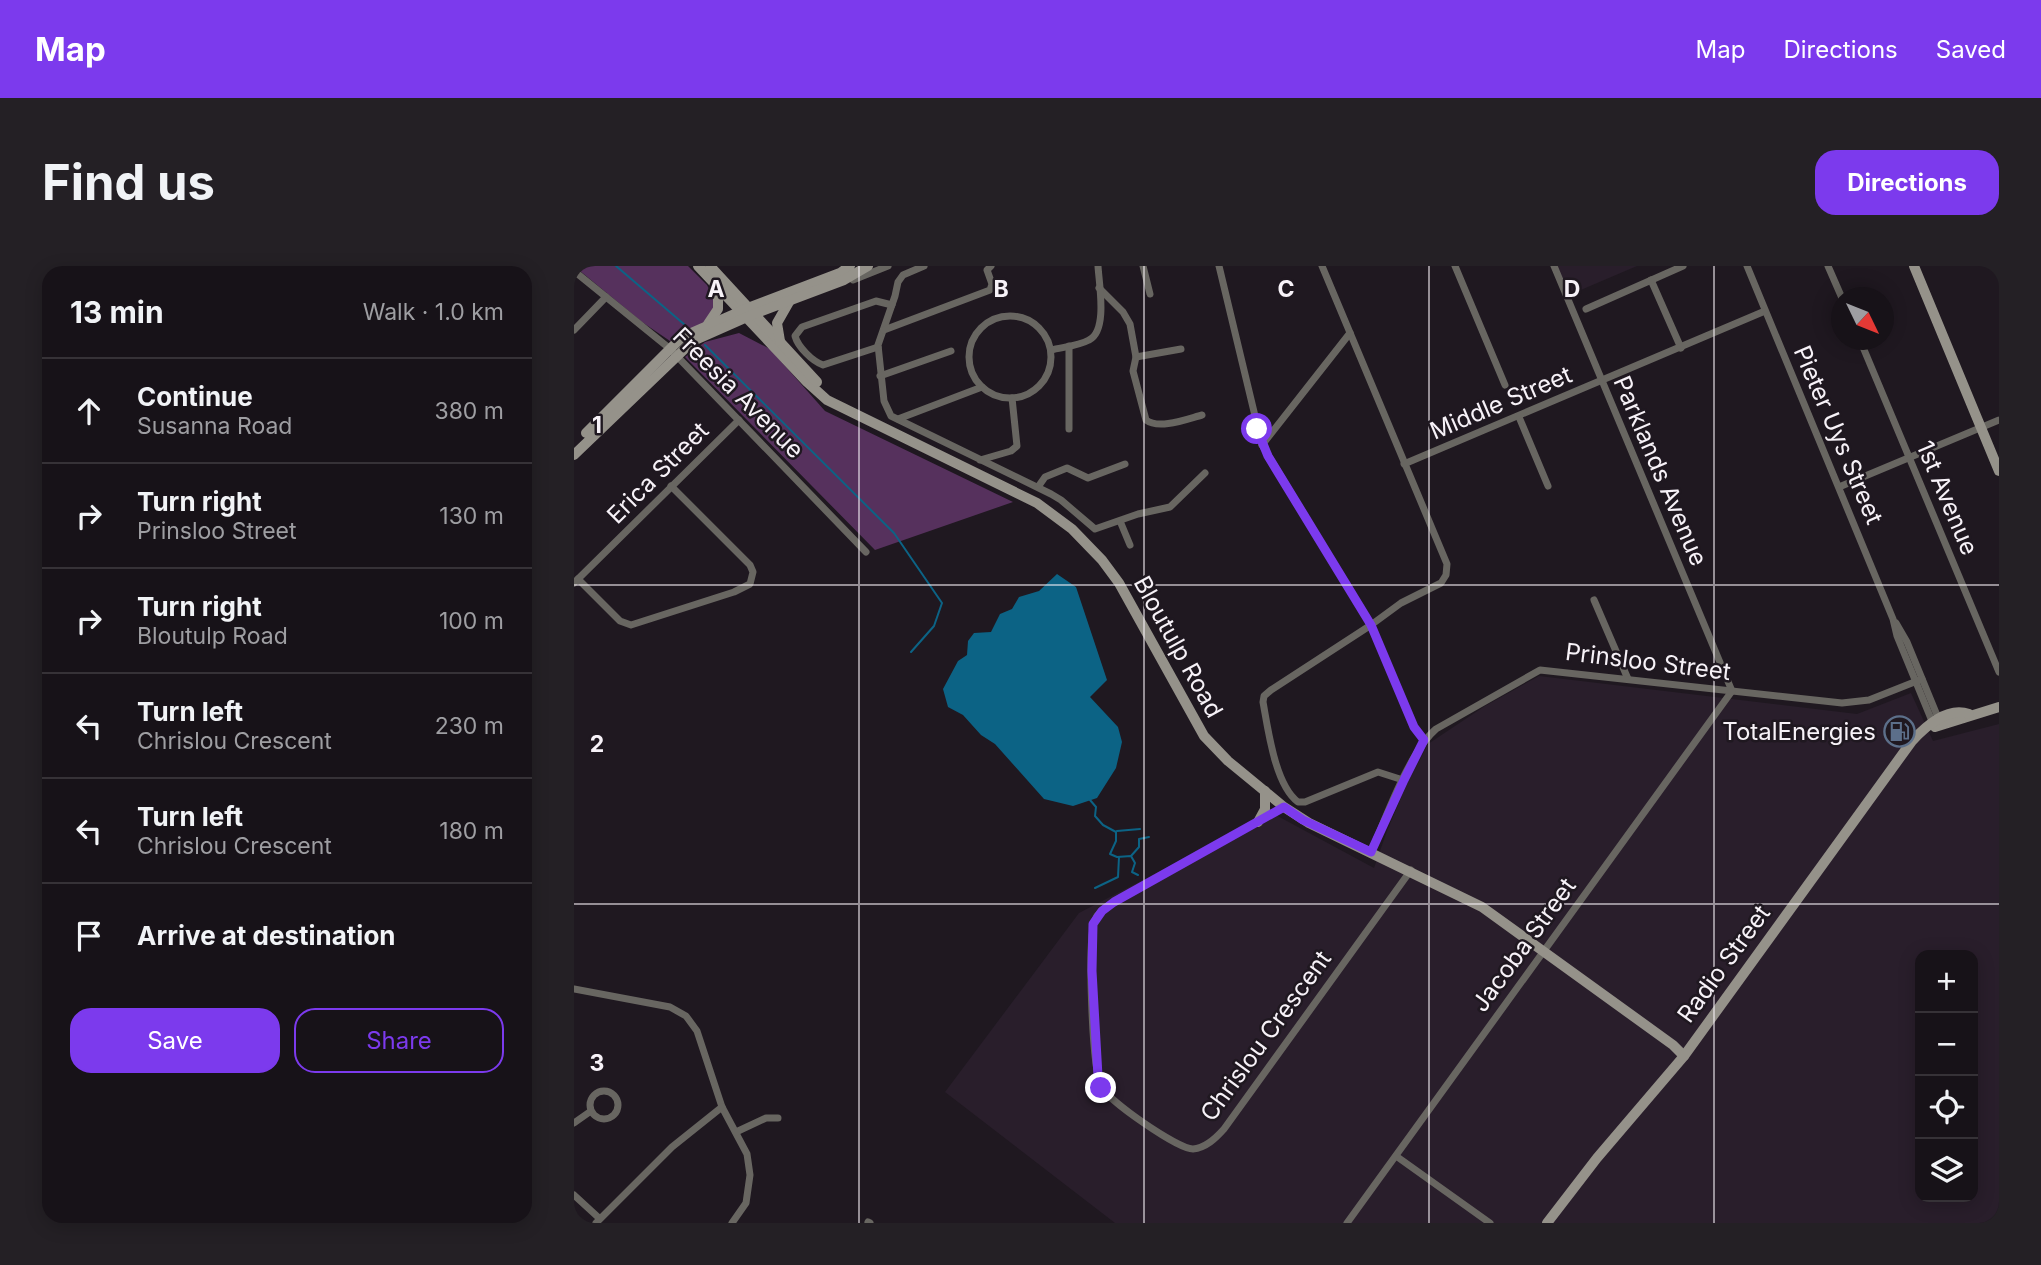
<!DOCTYPE html>
<meta charset="utf-8">
<style>
body{margin:0;font-family:Inter,sans-serif;background:#242025;color:#f1f3f6}
.controls{position:absolute;right:21px;bottom:21px;display:grid;overflow:hidden;border-radius:14px;box-shadow:0 4px 18px #0003}
.controls button{width:63px;height:63px;display:grid;place-items:center;padding:0;border:0;border-bottom:2px solid #363237;background:#171218;color:#f1f3f6;font:35px sans-serif}
.compass{position:absolute;left:1257px;top:21px;width:63px;height:63px;border-radius:50%;background:#171218;box-shadow:0 4px 18px #0003;rotate:133deg}
.stop{position:absolute;width:21px;height:21px;margin:-16px;border:5px solid #7c3aed;border-radius:50%;background:#fff}
.stop.end{background:#7c3aed;border-color:#fff;box-shadow:0 2px 7px #0008}
.list{margin:0;padding:0;list-style:none}
h2{display:flex;justify-content:space-between;align-items:center;height:91px;margin:0;padding:0 28px;font-size:30px}
h2 small{font-size:23px;font-weight:400;color:#9e9ea2}
.list li{display:grid;grid-template-columns:46px 1fr auto;gap:21px;align-items:center;box-sizing:border-box;height:105px;padding:0 28px;border-top:2px solid #363237}
.list b{display:block;font-size:26px;white-space:nowrap}
.list p{margin:0;font-size:23px;white-space:nowrap;color:#9e9ea2}
.list em{font-size:23px;font-style:normal;color:#9e9ea2}
.actions{display:flex;gap:14px;padding:21px 28px}
.actions a{flex:1;padding:16px 0;border:2px solid #7c3aed;border-radius:21px;text-align:center;font-size:24px;color:#7c3aed}
.actions .main{background:#7c3aed;color:#fff}
.icon{flex:none;width:38px;height:38px;fill:none;stroke:currentColor;stroke-width:2;stroke-linecap:round;stroke-linejoin:round}
.map{position:relative;flex:none;width:1425px;height:957px;overflow:hidden;border-radius:21px}
header{display:flex;align-items:center;gap:42px;box-sizing:border-box;height:98px;padding:0 35px;background:#7c3aed;color:#fff}
header strong{font-size:33px}
nav{display:flex;gap:38px;margin-inline-start:auto;font-size:24px}
.intro{display:flex;align-items:center;justify-content:space-between;box-sizing:border-box;height:168px;padding:0 42px}
h1{margin:0;font-size:49px}
.button{padding:18px 32px;border-radius:21px;background:#7c3aed;color:#fff;font-size:24px;font-weight:700}
main{display:flex;gap:42px;padding:0 42px}
aside{flex:1;background:#171218;border-radius:21px;box-shadow:0 4px 18px #0003}
.map>svg:first-child{display:block}
.built{fill:#291e2b;fill-rule:evenodd}
.green{fill:#56315d}
.water{fill:#0c6385}
.lines{fill:none;stroke-linecap:round;stroke-linejoin:round}
.stream{stroke:#0c6385;stroke-width:2}
.street{stroke:#686661;stroke-width:7}
.secondary{stroke:#95928a;stroke-width:10}
.route{stroke:#7c3aed;stroke-width:9}
.grid{fill:none;stroke:#f7f2f8;stroke-width:2;stroke-opacity:0.55}
.labels{text-anchor:middle;stroke-width:5;stroke-linejoin:round;paint-order:stroke}
.street-label{font-size:24px;fill:#f7f2f8;stroke:#1f1820}
.poi-label{font-size:24px;fill:#f7f2f8;stroke:#1f1820;text-anchor:end}
.grid-label{font-size:23px;text-anchor:middle;font-weight:bold;fill:#f7f2f8;stroke:#1f1820;stroke-width:5;stroke-linejoin:round;paint-order:stroke}
</style>
<header>
<strong>Map</strong>
<nav><a>Map</a><a>Directions</a><a>Saved</a></nav>
</header>
<div class="intro"><h1>Find us</h1><a class="button">Directions</a></div>
<main>
<aside>
<h2>13 min<small>Walk · 1.0 km</small></h2>
<ul class="list">
<li><svg class="icon" aria-label="ahead" viewBox="0 0 24 24"><path d="M12 20V5M6 11l6-6 6 6"/></svg><div><b>Continue</b><p>Susanna Road</p></div><em>380 m</em></li>
<li><svg class="icon" aria-label="right" viewBox="0 0 24 24"><path d="M7 20v-9h11M14 6l5 5-5 5"/></svg><div><b>Turn right</b><p>Prinsloo Street</p></div><em>130 m</em></li>
<li><svg class="icon" aria-label="right" viewBox="0 0 24 24"><path d="M7 20v-9h11M14 6l5 5-5 5"/></svg><div><b>Turn right</b><p>Bloutulp Road</p></div><em>100 m</em></li>
<li><svg class="icon" aria-label="left" viewBox="0 0 24 24"><path d="M17 20v-9H6M10 6l-5 5 5 5"/></svg><div><b>Turn left</b><p>Chrislou Crescent</p></div><em>230 m</em></li>
<li><svg class="icon" aria-label="left" viewBox="0 0 24 24"><path d="M17 20v-9H6M10 6l-5 5 5 5"/></svg><div><b>Turn left</b><p>Chrislou Crescent</p></div><em>180 m</em></li>
<li><svg class="icon" aria-label="arrive" viewBox="0 0 24 24"><path d="M6 21V4h12l-3 4 3 4H6"/></svg><div><b>Arrive at destination</b></div></li>
</ul>
<div class="actions"><a class="main">Save</a><a>Share</a></div>
</aside>
<div class="map">
<svg width="1425" height="957" viewBox="0 0 1425 957">
<rect width="100%" height="100%" fill="#1f1820"/>
<g class="built">
<path d="M983,0H1063L995,29Z"/>
<path d="M965,410L1283,448L1337,427L1359,475L1425,458V957H541L371,826L505,647L698,547L800,602L813,565L832,520L854,478L911,440ZM1346,689H1399V931H1346Z"/>
</g>
<g class="green">
<path d="M0,0H114L133,19L143,38L134,54L96,75L68,56Z"/>
<path d="M165,67L196,83L251,145L439,236L301,284L111,91L131,76Z"/>
</g>
<path class="water" d="M483,308L502,321L533,414L516,431L544,461L548,476L542,502L523,532L499,540L470,533L421,478L407,469L389,449L374,441L369,423L384,395L393,389L394,375L400,367L417,366L426,348L438,343L445,331L465,325Z"/>
<g class="lines">
<g class="stream">
<path d="M42,0L111,59"/>
<path d="M131,79L320,267L368,337L360,360L337,386"/>
<path d="M516,534L522,541L521,550L529,559L542,566V575L536,588L543,591L557,590L561,597L558,606L564,609"/>
<path d="M543,565L566,563"/>
<path d="M557,590L565,581V573L575,571"/>
<path d="M521,622L544,611L545,591"/>
</g>
<g class="street">
<path d="M350,0L329,9L324,16L321,30L304,79L310,135L317,150L477,228L487,234L521,263L564,248L596,241L631,207"/>
<path d="M569,0L576,28"/>
<path d="M645,0L688,179L797,359L840,461L850,474"/>
<path d="M748,0L873,298L872,309L867,317L827,337L797,359L697,424L690,430L689,436C694,463 701,519 724,536H731L804,506L829,514"/>
<path d="M881,0L931,119"/>
<path d="M1173,0L1319,353L1323,370L1360,460"/>
<path d="M1254,0L1268,32"/>
<path d="M1423,0L1425,4"/>
<path d="M0,5L95,82L292,286"/>
<path d="M279,14L314,0"/>
<path d="M1077,14L1107,82"/>
<path d="M525,22L549,46L556,58L562,91L559,105L572,154C585,164 613,153 628,149"/>
<path d="M1012,43L1109,0"/>
<circle cx="436" cy="91" r="41"/>
<path d="M0,64L32,31"/>
<path d="M310,64L416,24L418,18L413,4L417,0"/>
<path d="M1286,74L1425,406"/>
<path d="M495,80V163"/>
<path d="M304,81L249,99C238,95 224,81 221,70L228,61L302,35L318,39"/>
<path d="M477,84C489,81 504,80 515,74C534,65 525,18 524,0"/>
<path d="M562,91L607,83"/>
<path d="M306,110L377,85"/>
<path d="M945,151L974,220"/>
<path d="M324,153L408,121"/>
<path d="M688,179L776,67"/>
<path d="M406,194L437,185L443,180L438,132"/>
<path d="M830,198L1191,45"/>
<path d="M464,221L471,211L493,202L514,212L551,198"/>
<path d="M1265,221L1425,154"/>
<path d="M546,255L556,279"/>
<path d="M4,313L46,355L57,359L160,326L176,318L179,306L176,299L97,220"/>
<path d="M0,317L165,154"/>
<path d="M1020,334L1054,413"/>
<path d="M1322,357L1333,376L1365,454"/>
<path d="M710,541L540,636C533,641 524,645 521,654C513,673 518,801 527,820C534,835 604,883 619,883C632,882 642,872 650,863L837,604"/>
<path d="M797,586C812,552 835,486 862,463L966,404L1268,437L1295,434L1348,413"/>
<path d="M0,723L96,741L112,750L123,765L148,841L173,888L176,909L172,937L158,957"/>
<circle cx="30" cy="839" r="14"/>
<path d="M0,857L17,845"/>
<path d="M162,866L192,852H204"/>
<path d="M822,890L916,957"/>
<path d="M0,929L25,952"/>
<path d="M294,956L296,957"/>
<path d="M22,957L98,881L148,841"/>
<path d="M773,957L1158,425L980,0"/>
</g>
<g class="secondary">
<path d="M124,0L233,116L253,134L463,237L498,263L528,294L545,317L630,470L654,495L710,541L735,557L908,641L1099,779L1110,790"/>
<path d="M136,0L243,116"/>
<path d="M1340,0L1425,205"/>
<path d="M134,58L144,43V22"/>
<path d="M206,75L203,57L215,36"/>
<path d="M12,167L108,71L174,42L266,7L276,0"/>
<path d="M0,189L119,75L180,48L270,14L294,0"/>
<path d="M1361,461L1425,441"/>
<path d="M684,556L691,543V525"/>
<path d="M973,957L1023,892L1110,790L1338,475C1351,461 1373,440 1395,448"/>
</g>
</g>
<g class="lines">
<path class="route" d="M527,822L524,810L518,705L519,658L528,645L540,636L710,541L729,554L797,586L830,514L850,474L840,461L797,359L694,190L683,163"/>
</g>
<path class="grid" d="M285,0V957M570,0V957M855,0V957M1140,0V957M0,319H1425M0,638H1425"/>
<defs>
<symbol id="fuel-ring" viewBox="-11 -11 22 22"><circle r="9.5" fill="#1f1820" stroke="#5c6f8a" stroke-width="1.5"/><path d="M-5.5-6h7V0h2V4h1.3V-2.5L3-4.5l.8-.8L6-3V5H2.5V1h-1V6h-7ZM-4.2-4.7v3.2H.2V-4.7Z" fill="#5c6f8a"/></symbol>
</defs>
<g fill-rule="evenodd">
<use href="#fuel-ring" x="1308" y="448" width="35" height="35"/>
</g>
<g class="labels">
<g class="street-label">
<text transform="translate(164 127) rotate(45)" y="8">Freesia Avenue</text>
<text transform="translate(927 137) rotate(-23)" y="8">Middle Street</text>
<text transform="translate(1264 169) rotate(67)" y="8">Pieter Uys Street</text>
<text transform="translate(1086 205) rotate(67)" y="8">Parklands Avenue</text>
<text transform="translate(84 207) rotate(-45)" y="8">Erica Street</text>
<text transform="translate(1373 232) rotate(67)" y="8">1st Avenue</text>
<text transform="translate(604 381) rotate(61)" y="8">Bloutulp Road</text>
<text transform="translate(1074 396) rotate(7)" y="8">Prinsloo Street</text>
<text transform="translate(950 679) rotate(-54)" y="8">Jacoba Street</text>
<text transform="translate(1150 698) rotate(-54)" y="8">Radio Street</text>
<text transform="translate(692 770) rotate(-54)" y="8">Chrislou Crescent</text>
</g>
<g class="poi-label">
<text x="1302" y="474">TotalEnergies</text>
</g>
</g>
<g class="grid-label">
<text x="142" y="31">A</text>
<text x="427" y="31">B</text>
<text x="712" y="31">C</text>
<text x="998" y="31">D</text>
<text x="23" y="167">1</text>
<text x="23" y="486">2</text>
<text x="23" y="805">3</text>
</g>
</svg>
<div class="controls">
<button>+</button>
<button>−</button>
<button><svg class="icon" aria-label="locate" viewBox="0 0 24 24"><circle cx="12" cy="12" r="6"/><path d="M12 2v4M12 18v4M2 12h4M18 12h4"/></svg></button>
<button><svg class="icon" aria-label="layers" viewBox="0 0 24 24"><path d="M12 4l9 5-9 5-9-5zM3 14l9 5 9-5"/></svg></button>
</div>
<svg class="compass" viewBox="-18 -18 36 36"><path d="M0-13l5 13h-10z" fill="#e53935"/><path d="M0 13l5-13h-10z" fill="#9e9ea2"/></svg>
<div class="stop" style="left:683px;top:163px"></div>
<div class="stop end" style="left:527px;top:822px"></div>
</div>
</main>
